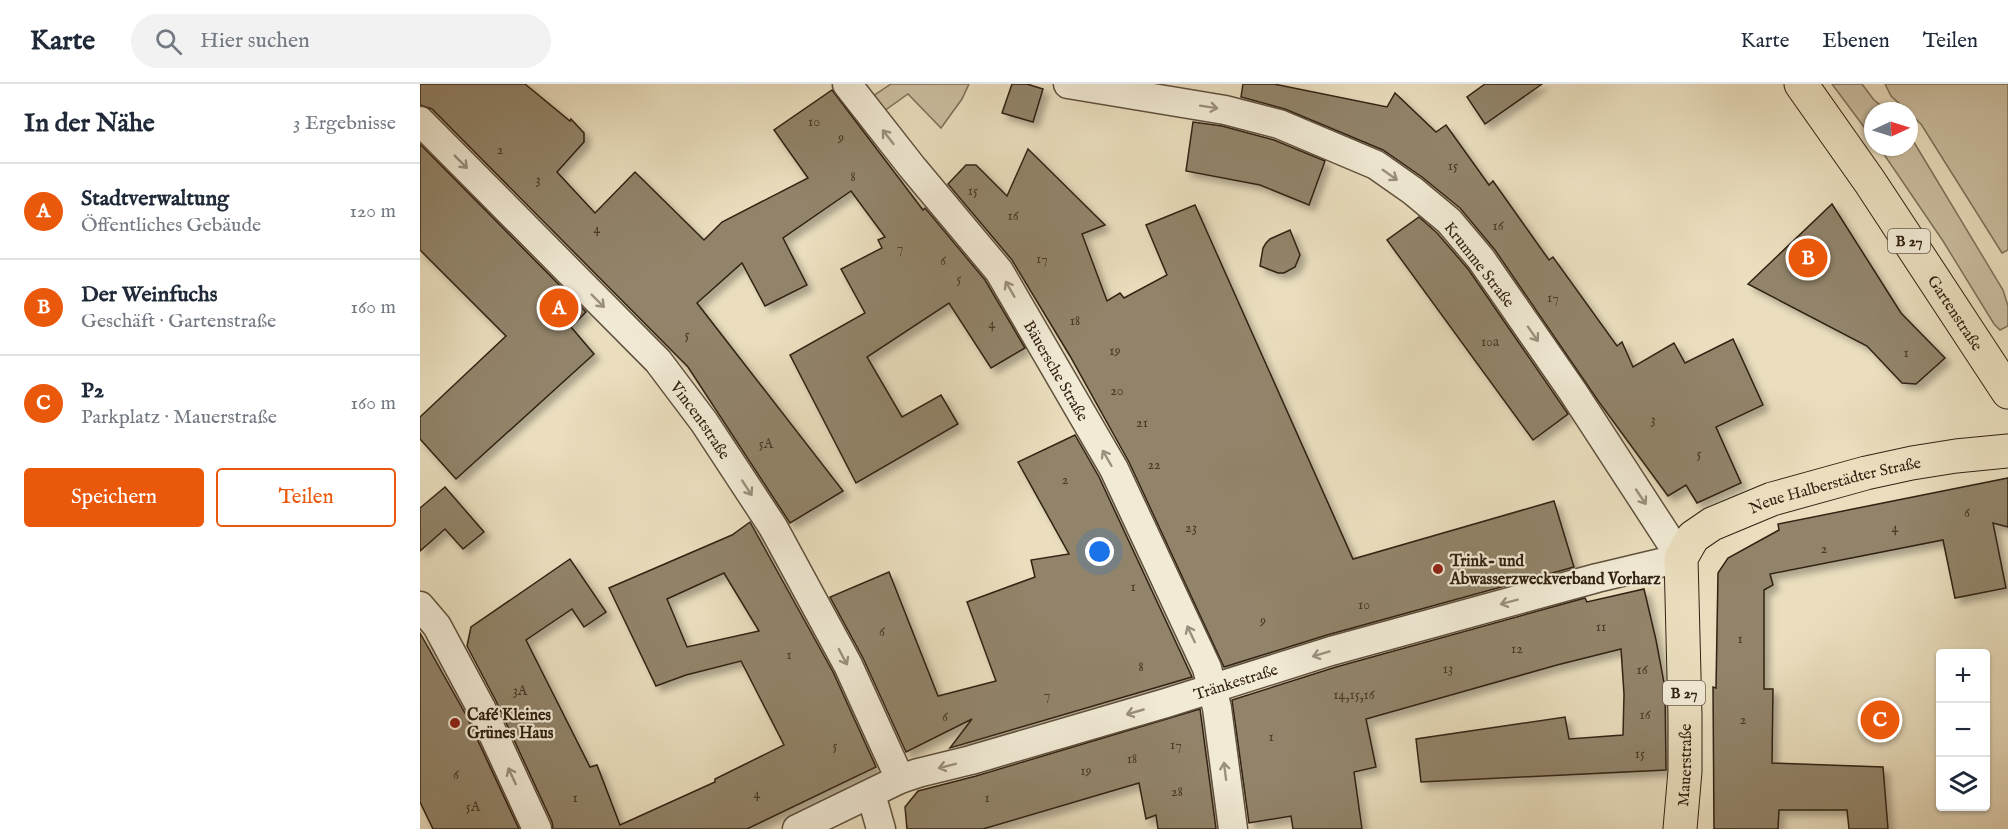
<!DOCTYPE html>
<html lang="de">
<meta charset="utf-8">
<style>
body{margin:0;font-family:"IM FELL English",serif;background:#f2f2f3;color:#1f2937}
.controls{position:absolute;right:18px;bottom:18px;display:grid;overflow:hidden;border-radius:6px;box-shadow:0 2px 4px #0004}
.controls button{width:54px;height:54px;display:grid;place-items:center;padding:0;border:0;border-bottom:2px solid #e0e1e3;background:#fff;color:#1f2937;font:30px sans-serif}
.compass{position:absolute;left:1444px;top:18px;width:54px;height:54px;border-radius:50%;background:#fff;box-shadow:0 2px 4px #0004;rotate:86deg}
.you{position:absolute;left:680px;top:468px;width:21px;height:21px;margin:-15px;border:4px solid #fff;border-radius:50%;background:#1a73e8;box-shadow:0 0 0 9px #1a73e833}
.badge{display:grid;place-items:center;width:39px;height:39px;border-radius:50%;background:#ea580c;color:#fff;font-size:20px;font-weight:700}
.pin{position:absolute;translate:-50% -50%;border:3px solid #fff;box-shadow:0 2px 6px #0006}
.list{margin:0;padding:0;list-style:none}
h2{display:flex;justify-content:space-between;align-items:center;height:78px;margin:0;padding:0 24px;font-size:26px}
h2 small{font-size:20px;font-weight:400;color:#747a83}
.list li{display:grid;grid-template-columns:39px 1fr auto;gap:18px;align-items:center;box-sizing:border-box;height:96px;padding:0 24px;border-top:2px solid #e0e1e3}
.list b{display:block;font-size:22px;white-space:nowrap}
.list p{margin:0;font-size:20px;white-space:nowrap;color:#747a83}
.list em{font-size:20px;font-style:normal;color:#747a83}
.actions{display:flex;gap:12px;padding:18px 24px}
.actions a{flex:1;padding:14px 0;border:2px solid #ea580c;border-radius:6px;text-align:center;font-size:21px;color:#ea580c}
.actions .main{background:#ea580c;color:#fff}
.icon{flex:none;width:33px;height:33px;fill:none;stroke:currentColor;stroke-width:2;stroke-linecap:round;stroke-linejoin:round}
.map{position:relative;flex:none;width:1588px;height:745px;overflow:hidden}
header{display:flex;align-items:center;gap:36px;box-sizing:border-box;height:84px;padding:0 30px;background:#fff;border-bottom:2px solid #e0e1e3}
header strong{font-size:28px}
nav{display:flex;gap:33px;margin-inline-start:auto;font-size:21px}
.search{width:420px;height:54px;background:#f2f2f3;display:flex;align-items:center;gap:15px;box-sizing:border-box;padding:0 21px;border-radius:33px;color:#747a83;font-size:22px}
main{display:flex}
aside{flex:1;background:#fff}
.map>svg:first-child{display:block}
.green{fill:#cbbea1;stroke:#7e705a;stroke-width:1.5}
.building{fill:#92846b;stroke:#322212;stroke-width:1.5;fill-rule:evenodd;filter:url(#shadow)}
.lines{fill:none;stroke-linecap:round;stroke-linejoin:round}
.minor-casing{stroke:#60513d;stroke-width:31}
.primary-casing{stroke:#322212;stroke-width:35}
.minor{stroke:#f1ead5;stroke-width:28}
.primary{stroke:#eadebe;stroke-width:33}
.oneway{stroke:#9b907d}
.poi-dot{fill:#8f2418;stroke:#f1ead5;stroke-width:2}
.labels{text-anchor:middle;stroke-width:4.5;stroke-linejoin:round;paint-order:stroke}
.number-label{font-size:14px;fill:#4a3a28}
.shield{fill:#f1ead5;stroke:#6b5e4c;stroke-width:1.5}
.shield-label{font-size:15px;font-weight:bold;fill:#322212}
.street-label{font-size:16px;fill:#322212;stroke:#f1ead5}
.poi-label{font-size:16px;font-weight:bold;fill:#322212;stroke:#f1ead5;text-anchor:start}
</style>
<header>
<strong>Karte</strong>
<div class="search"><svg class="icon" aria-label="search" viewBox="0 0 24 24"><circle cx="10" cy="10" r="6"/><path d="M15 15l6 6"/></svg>Hier suchen</div>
<nav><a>Karte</a><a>Ebenen</a><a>Teilen</a></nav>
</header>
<main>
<aside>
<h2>In der Nähe<small>3 Ergebnisse</small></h2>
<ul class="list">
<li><span class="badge">A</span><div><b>Stadtverwaltung</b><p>Öffentliches Gebäude</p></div><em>120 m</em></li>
<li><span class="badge">B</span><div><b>Der Weinfuchs</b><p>Geschäft · Gartenstraße</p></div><em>160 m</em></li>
<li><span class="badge">C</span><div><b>P2</b><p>Parkplatz · Mauerstraße</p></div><em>160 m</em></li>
</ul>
<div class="actions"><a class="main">Speichern</a><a>Teilen</a></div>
</aside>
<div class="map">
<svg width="1588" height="745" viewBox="0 0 1588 745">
<defs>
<filter id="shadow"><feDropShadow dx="5.5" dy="5.5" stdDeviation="3" flood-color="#0004"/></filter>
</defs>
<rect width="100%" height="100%" fill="#eadebe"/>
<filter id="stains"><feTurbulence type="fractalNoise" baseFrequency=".00333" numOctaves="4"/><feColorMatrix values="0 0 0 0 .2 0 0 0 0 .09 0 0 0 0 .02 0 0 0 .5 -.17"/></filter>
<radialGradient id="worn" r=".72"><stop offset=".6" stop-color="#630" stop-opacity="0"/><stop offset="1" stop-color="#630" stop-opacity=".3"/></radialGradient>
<g class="green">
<path d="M471,0H549L542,15L521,44L488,10L464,27L453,12Z"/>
<path d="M1412,0H1442L1454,16L1468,27H1453V55Z"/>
<path d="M1465,0H1588V166L1582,169L1501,40L1471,12Z"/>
<path d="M1489,50L1583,206L1588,222V242L1580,246L1574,240L1523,157L1459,63H1489Z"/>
</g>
<g class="building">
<path d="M0,0H105L150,37L151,35L164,49V58L137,88L175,129L215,88L284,156L302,138L388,94L354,46L412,6L503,126L505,124L565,196L605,264L571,284L529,219L447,273L482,333L521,311L538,340L436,399L370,271L445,229L421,185L462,164L458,156L465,153L431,107L363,154L387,201L345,222L322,179L277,219L423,407L370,439L268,283L12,25L0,21Z"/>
<path d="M592,0H607L623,5L613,38L582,29Z"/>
<path d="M823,0H854L967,23L975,9L1016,48L1026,41L1069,101L1073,97L1129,176L1133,173L1197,262L1202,258L1213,283L1254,259L1265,279L1313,255L1343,321L1296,343L1321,399L1277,419L1266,401L1248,412L1179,318L1075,166L1040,124L1002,93L963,66L865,25L821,13Z"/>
<path d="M1065,0H1122L1065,40L1047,13Z"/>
<path d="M773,38L802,42L854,56L905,77L889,121L840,101L766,87Z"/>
<path d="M0,60L166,228L151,243L174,270L36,395L0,355V333L86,252L0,166Z"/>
<path d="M608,65L685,141L662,150L687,217L700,209L704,214L747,191L726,141L775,121L933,475L1134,417L1154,483L907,551L804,583L709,378L650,272L592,176L528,100L546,81H556L587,112Z"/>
<path d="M1412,120L1481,229L1525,274L1496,300L1482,299L1447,262L1328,200Z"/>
<path d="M999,133L1017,149L1048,185L1148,330L1113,356L967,156Z"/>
<path d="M870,146L880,171L875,183L864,189H858L840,182L843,164L846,159L850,155Z"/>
<path d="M655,351L679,393L772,593L530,664L552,635L486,668L443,574L410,513L469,488L518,612L576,597L547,518L615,493L611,476L649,470L598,378Z"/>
<path d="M1588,394V443L1573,439L1586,504L1535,514L1523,456L1350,490L1353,501L1344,506V605H1353L1352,679L1463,683L1468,745H1429L1427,726H1359L1358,745H1294L1293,603L1296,604L1298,489L1308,474L1359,446L1358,440Z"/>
<path d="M25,403L64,448L43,465L25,445L0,467V424Z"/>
<path d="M330,438L413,588L456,683L327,745H133L132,738L76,617L47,562L51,543L150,475L186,528L164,543L152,525L106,556L170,683L177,681L200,741L295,698V695L364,661L321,577L266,591L236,602L189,504L312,451ZM304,489L339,547L267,563L247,515Z"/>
<path d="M1224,505L1236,556L1245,604L1246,686L1001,698L996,655L1145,633L1149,655L1203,651L1204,610L1201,565L1137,581L946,635L956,683L934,688L942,745H873L871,732L829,739L812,616L916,583L1165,514L1167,518Z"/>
<path d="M0,549L46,631L99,745H13L0,718Z"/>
<path d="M780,625L796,745H738L736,731L726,735L719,699L563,745H487L485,723L498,707L556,692Z"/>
</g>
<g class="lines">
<defs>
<g id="minor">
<path id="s1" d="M427,0L492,83L579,187L694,385L787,584L797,624L813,745"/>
<path id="s2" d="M0,37L238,277L284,338L353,443L428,581L480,695"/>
<path d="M0,522L17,542L61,624L117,745"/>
<path d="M451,710L461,745"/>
<path id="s3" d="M377,745L480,695L498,689L551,676L746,619L911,567L1177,494L1261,474L1153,308L1061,175L1029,137L993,107L956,81L859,40L805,26L648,0"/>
</g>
<g id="primary">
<path id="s4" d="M1381,0L1450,98L1588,308"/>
<path id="s5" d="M1260,745L1265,687V631L1261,474L1273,453L1292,440L1352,415L1446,389L1492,379L1536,372L1588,367"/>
</g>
</defs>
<use href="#minor" class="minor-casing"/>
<use href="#primary" class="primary-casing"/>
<use href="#minor" class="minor"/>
<use href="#primary" class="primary"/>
</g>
<defs><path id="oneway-shaft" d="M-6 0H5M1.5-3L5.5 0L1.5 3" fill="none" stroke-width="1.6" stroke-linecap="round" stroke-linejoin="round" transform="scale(1.5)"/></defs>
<g class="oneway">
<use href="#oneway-shaft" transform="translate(789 23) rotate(9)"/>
<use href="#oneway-shaft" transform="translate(468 53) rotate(-128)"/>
<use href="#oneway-shaft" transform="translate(41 78) rotate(45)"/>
<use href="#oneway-shaft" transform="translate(970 91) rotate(35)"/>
<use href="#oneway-shaft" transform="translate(590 205) rotate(-120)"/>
<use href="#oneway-shaft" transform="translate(178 217) rotate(45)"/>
<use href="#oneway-shaft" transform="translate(1113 250) rotate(55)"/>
<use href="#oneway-shaft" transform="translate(687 374) rotate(-120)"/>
<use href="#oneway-shaft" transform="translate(327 404) rotate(57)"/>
<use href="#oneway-shaft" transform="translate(1221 413) rotate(56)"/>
<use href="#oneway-shaft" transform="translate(1089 518) rotate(165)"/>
<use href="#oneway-shaft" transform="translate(771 550) rotate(-115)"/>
<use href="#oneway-shaft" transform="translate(901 570) rotate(163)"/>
<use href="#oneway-shaft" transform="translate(423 573) rotate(62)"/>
<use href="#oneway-shaft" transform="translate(715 628) rotate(164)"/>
<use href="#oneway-shaft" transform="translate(527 682) rotate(166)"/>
<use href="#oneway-shaft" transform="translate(805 687) rotate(-97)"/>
<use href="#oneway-shaft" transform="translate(92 692) rotate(-115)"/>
</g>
<g class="poi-dot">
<circle cx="1018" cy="485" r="6"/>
<circle cx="35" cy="639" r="6"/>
</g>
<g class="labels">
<g class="number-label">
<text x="394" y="42">10</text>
<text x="421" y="58">9</text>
<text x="80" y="70">2</text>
<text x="1033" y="86">15</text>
<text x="433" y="97">8</text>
<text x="118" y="100">3</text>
<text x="553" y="111">15</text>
<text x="593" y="136">16</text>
<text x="1078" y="146">16</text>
<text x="177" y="149">4</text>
<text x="480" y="168">7</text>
<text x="622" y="179">17</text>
<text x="523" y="181">6</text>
<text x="539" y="199">5</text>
<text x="1133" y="218">17</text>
<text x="655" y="241">18</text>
<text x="572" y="244">4</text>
<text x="267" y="255">5</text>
<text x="1070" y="262">10a</text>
<text x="695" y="271">19</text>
<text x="1486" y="273">1</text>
<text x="697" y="311">20</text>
<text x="1233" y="340">3</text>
<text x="722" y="343">21</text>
<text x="346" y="364">5A</text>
<text x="1279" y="374">5</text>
<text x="734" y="385">22</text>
<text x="645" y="400">2</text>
<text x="1547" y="433">6</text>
<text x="771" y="448">23</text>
<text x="1475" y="448">4</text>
<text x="1404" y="469">2</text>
<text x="713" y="507">1</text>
<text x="944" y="525">10</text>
<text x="843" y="541">9</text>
<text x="1181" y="547">11</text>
<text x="462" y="552">6</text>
<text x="1320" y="559">1</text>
<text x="1097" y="569">12</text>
<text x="369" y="575">1</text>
<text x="721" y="587">8</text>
<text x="1028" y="589">13</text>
<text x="1222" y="590">16</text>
<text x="100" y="611">3A</text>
<text x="627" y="615">7</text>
<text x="934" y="615">14,15,16</text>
<text x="1225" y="635">16</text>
<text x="525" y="637">6</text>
<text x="1323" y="640">2</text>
<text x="851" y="657">1</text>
<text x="756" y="665">17</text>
<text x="415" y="666">5</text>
<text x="1220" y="674">15</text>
<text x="712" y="679">18</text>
<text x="666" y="691">19</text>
<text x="36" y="695">6</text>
<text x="757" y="712">28</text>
<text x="337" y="714">4</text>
<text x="155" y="718">1</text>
<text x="567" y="718">1</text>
<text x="53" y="727">5A</text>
</g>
<g class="shield">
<rect x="1468" y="145" width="42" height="24" rx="4.5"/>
<rect x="1243" y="597" width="42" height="24" rx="4.5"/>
</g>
<g class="shield-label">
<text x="1489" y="162">B 27</text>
<text x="1264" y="614">B 27</text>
</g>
<g class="street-label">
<text transform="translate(1060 180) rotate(52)" y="6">Krumme Straße</text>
<text dy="6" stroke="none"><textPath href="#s4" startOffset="276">Gartenstraße</textPath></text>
<text dy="6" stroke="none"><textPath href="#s1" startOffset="356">Bäuersche Straße</textPath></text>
<text dy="6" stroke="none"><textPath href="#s2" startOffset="411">Vincentstraße</textPath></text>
<text dy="6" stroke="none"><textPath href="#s5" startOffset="448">Neue Halberstädter Straße</textPath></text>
<text dy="6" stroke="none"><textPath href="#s3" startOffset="464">Tränkestraße</textPath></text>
<text dy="6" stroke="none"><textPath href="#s5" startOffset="64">Mauerstraße</textPath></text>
</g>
<g class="poi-label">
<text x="1030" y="482">Trink- und<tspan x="1030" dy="18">Abwasserzweckverband Vorharz</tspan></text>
<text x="47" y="636">Café Kleines<tspan x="47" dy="18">Grünes Haus</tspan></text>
</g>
</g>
<rect width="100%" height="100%" filter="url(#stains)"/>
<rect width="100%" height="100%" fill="url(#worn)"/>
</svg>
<div class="controls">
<button>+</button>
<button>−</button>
<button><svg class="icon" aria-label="layers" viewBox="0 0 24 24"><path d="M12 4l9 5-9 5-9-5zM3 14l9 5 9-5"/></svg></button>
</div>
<svg class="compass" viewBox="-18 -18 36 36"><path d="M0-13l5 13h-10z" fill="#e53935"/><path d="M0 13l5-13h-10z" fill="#747a83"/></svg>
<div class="you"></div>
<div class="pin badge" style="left:139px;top:224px">A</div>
<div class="pin badge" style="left:1388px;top:174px">B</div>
<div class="pin badge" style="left:1460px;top:636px">C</div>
</div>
</main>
